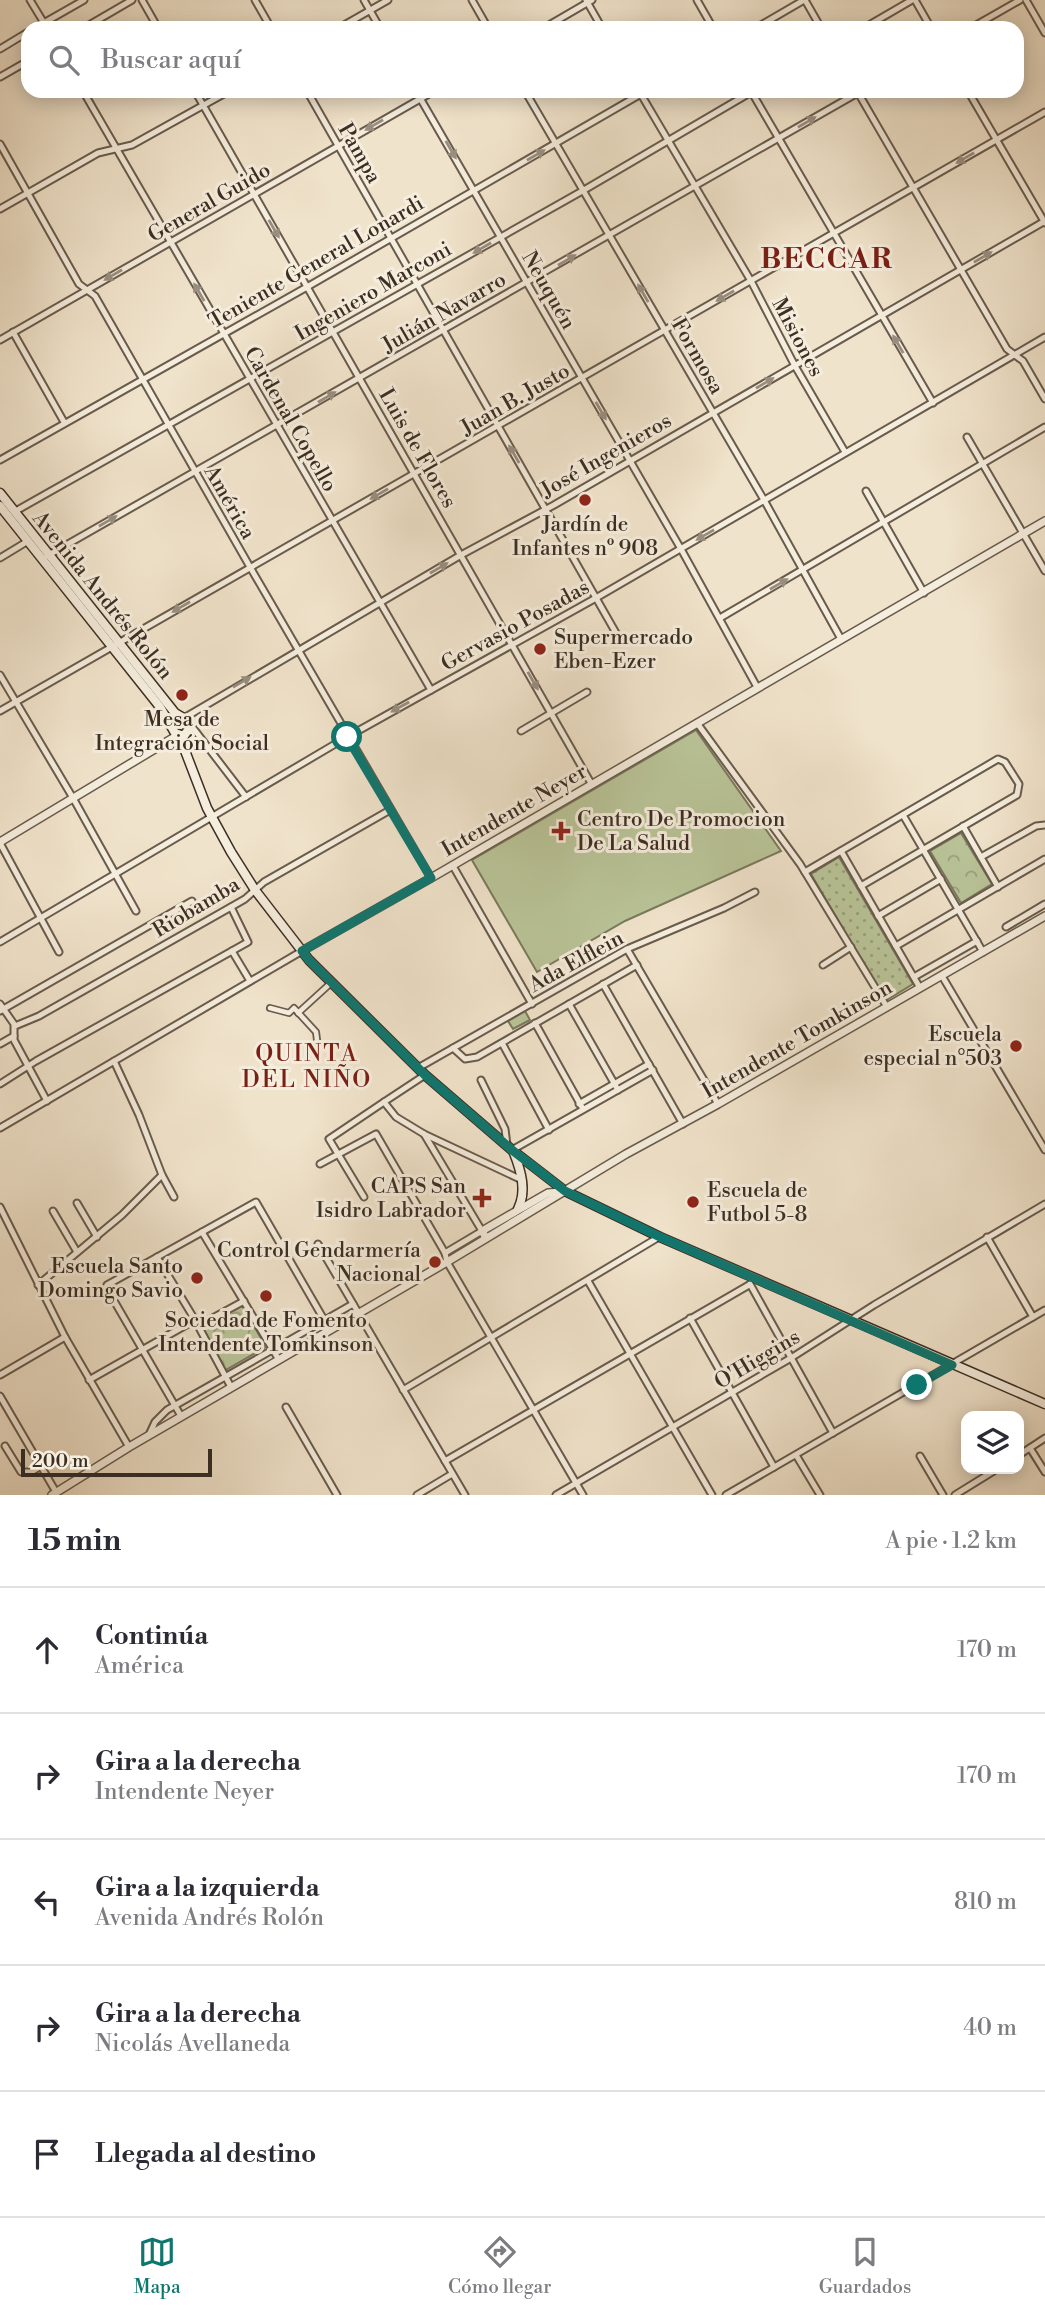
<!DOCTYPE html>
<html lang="es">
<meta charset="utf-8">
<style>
body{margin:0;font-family:"Libre Bodoni",serif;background:#f7f7f7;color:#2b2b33}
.controls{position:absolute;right:21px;bottom:21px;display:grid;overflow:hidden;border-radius:14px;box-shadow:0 4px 18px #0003}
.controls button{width:63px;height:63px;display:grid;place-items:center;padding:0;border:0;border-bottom:2px solid #e1e1e2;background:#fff;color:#2b2b33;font:35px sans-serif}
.scale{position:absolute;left:21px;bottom:18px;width:191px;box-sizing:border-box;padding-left:7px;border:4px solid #3c2e22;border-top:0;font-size:19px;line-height:24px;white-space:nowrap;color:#3c2e22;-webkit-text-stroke:5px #f5eddd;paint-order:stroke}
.stop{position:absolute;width:21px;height:21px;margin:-16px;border:5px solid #0f766e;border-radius:50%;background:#fff}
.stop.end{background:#0f766e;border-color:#fff;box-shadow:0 2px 7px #0008}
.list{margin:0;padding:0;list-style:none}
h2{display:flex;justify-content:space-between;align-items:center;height:91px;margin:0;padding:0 28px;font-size:30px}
h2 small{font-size:23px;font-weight:400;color:#7c7c81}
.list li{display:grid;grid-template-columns:46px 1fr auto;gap:21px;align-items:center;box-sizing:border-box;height:126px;padding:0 28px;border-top:2px solid #e1e1e2}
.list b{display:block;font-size:26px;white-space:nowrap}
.list p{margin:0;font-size:23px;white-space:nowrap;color:#7c7c81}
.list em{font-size:23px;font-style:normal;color:#7c7c81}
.icon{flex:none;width:38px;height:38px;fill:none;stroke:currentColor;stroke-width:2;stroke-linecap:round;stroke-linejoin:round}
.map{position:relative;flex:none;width:1045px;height:1495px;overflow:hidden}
.search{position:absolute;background:#fff;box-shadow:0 4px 18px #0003;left:21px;right:21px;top:21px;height:77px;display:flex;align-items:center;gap:18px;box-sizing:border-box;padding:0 24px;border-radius:21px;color:#7c7c81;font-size:26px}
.sheet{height:721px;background:#fff}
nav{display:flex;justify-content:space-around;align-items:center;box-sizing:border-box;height:98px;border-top:2px solid #e1e1e2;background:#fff;font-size:19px;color:#7c7c81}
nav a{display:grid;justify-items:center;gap:4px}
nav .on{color:#0f766e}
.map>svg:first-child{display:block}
.grass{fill:url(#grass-dots);stroke:#7a795d;stroke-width:2}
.park{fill:url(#park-crowns);stroke:#7a795d;stroke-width:2}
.pitch{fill:#b9c498;stroke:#7a795d;stroke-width:2}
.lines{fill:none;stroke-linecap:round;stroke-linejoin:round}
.pedestrian-casing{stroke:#695b4c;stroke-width:8}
.minor-casing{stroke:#695b4c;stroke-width:9}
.tertiary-casing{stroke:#695b4c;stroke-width:10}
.secondary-casing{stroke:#3c2e22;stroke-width:11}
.pedestrian{stroke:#f5eddd;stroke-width:4.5}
.minor{stroke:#f5eddd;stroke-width:5}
.tertiary{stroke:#f5eddd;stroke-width:7}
.secondary{stroke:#f5eddd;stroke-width:8}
.oneway{fill:#988e80}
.route{stroke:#0f766e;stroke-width:9}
.poi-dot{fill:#8f2418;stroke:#f5eddd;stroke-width:2.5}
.labels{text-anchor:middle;stroke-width:6;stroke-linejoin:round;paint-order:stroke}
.street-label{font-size:21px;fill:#3c2e22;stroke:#f5eddd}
.poi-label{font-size:21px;fill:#3c2e22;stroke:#f5eddd;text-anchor:end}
.neighbourhood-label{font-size:23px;letter-spacing:2px;fill:#7a1f14;stroke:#f5eddd}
.district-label{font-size:28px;font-weight:bold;letter-spacing:2px;fill:#7a1f14;stroke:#f5eddd}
</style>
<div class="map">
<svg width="1045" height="1495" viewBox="0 0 1045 1495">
<defs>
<pattern id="grass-dots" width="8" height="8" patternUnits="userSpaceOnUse" patternTransform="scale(1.75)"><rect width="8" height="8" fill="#b9c498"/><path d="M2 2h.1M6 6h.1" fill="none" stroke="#98a07c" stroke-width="1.8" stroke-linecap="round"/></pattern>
<pattern id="park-crowns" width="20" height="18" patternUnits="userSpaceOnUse" patternTransform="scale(1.75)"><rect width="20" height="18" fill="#b9c498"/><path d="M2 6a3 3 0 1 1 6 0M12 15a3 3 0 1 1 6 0" fill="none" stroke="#98a07c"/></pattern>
</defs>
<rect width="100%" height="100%" fill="#f0e3cb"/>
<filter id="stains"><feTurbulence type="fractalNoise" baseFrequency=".00286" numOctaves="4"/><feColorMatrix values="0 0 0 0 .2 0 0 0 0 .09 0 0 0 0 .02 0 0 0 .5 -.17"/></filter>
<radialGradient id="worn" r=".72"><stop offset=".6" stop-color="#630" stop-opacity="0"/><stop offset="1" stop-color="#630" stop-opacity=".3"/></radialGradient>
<path class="grass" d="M839,857L913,984L885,1001L811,874Z"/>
<g class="park">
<path d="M961,833L992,884L961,903L930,851Z"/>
<path d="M239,1300L266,1347L224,1371L197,1324Z"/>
</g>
<g class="pitch">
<path d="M696,730L781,851L625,921L537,972L472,860Z"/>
<path d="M525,1011L530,1020L513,1029L508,1021Z"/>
</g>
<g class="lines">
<defs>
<g id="pedestrian">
<path d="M270,1008L289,1013L294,1008L316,1032L318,1048"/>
<path d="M298,1013L332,982"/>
</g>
<g id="minor">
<path d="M30,0L47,28"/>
<path d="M142,0L158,28"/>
<path d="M255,0L271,28"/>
<path d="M364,0L380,28"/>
<path d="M472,0L488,28"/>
<path d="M586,0L602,28"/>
<path d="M697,0L713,28"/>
<path d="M805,0L821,28"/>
<path d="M915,0L931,28"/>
<path d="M1026,0L1045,33"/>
<path d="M35,28L84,0"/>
<path d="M84,28L132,0"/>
<path d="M339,28L388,0"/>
<path d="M544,28L592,0"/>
<path d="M756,28L804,0"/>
<path d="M864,28L912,0"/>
<path d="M971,28L1020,0"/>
<path d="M0,49L28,32"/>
<path d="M0,77L28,61"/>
<path d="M83,91L431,690"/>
<path d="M195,91L592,785"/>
<path d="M307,91L616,633"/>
<path d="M416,91L681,549L757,687"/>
<path d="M525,91L764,500L841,639"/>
<path d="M639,91L751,281L795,366L845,452"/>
<path d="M751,91L933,403"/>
<path d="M857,91L1007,349L1023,361L1045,399"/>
<path d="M968,91L1045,223"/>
<path d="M0,144L79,284L95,296L250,567L431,878"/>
<path d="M0,209L98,153L132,145L229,91"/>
<path d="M13,332L64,422"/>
<path d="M0,340L434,91"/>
<path d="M967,437L1045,571"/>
<path d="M0,460L307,287L646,91"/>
<path d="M866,491L924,593"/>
<path d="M14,512L584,190L753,91"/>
<path d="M47,556L861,91"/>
<path d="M0,558L28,541"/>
<path d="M720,618L1045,427"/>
<path d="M0,675L73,798L136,911"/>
<path d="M0,711L1045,112"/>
<path d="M184,718L461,555L554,505L1045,221"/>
<path d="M697,723L800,864L887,1007"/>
<path d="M190,724L246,797"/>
<path d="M521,731L587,692"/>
<path d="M903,815L983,952"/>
<path d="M963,826L998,887"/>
<path d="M0,843L59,952"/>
<path d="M841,851L920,988"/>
<path d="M981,857L1036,826L1045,825"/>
<path d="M453,866L532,1004"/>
<path d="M805,872L998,759L1005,762L1019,784L1017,795L861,886"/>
<path d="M878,916L941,879"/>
<path d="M1006,927L1045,904"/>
<path d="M0,942L347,737L596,598L1045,337"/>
<path d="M896,946L1045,859"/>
<path d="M627,949L718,1104"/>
<path d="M232,951L250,981"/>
<path d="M823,965L851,947"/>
<path d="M942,976L1045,1150"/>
<path d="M914,977L977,941"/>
<path d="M603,984L683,1124"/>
<path d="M0,1004L14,1024V1040L47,1101"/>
<path d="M569,1004L618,1090"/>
<path d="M0,1011L192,901"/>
<path d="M535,1023L583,1109"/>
<path d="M15,1026L39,1016L231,907L245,899L264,882L390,810"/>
<path d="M502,1043L549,1130"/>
<path d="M0,1044L14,1036"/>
<path d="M453,1048L465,1059L477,1057L637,965"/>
<path d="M418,1068L627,949L724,908L755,892"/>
<path d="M425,1075L384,1102L396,1117L424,1134L522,1180"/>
<path d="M481,1080L505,1129L507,1145"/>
<path d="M0,1084L36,1061L248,942L231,907"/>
<path d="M579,1104L649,1064"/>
<path d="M0,1128L302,951"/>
<path d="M424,1134L482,1231L445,1253"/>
<path d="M512,1150L653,1070"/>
<path d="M320,1164L376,1134L445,1253L447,1262L583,1495"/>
<path d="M162,1175L174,1197"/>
<path d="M364,1197L329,1139L384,1102"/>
<path d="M77,1203L97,1237"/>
<path d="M0,1207L65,1337L129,1447"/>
<path d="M53,1211L77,1252"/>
<path d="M202,1232L279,1360"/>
<path d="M987,1237L1033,1317"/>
<path d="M318,1244L465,1495"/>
<path d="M157,1257L195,1320L231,1387"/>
<path d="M588,1281L712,1495"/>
<path d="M750,1284L833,1433"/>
<path d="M38,1285L122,1215L162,1175L139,1115L114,1061"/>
<path d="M690,1318L774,1467"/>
<path d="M198,1326L244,1301"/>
<path d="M0,1375L65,1337"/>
<path d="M89,1380L195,1320"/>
<path d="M403,1390L659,1237"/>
<path d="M0,1396L56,1492"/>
<path d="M286,1407L337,1495"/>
<path d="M181,1416L106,1287L107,1285L256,1202L330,1330"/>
<path d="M149,1435L155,1422L167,1410L353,1304"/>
<path d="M5,1446L21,1472H31L41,1466"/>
<path d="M1030,1448L1045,1472"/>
<path d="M796,1455L820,1495"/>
<path d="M1019,1455L1045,1438"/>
<path d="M920,1456L943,1495"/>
<path d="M445,1461L749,1285"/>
<path d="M417,1495L452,1474"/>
<path d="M556,1495L791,1358L874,1305L1045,1204"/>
<path d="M726,1495L1045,1310"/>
<path d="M955,1495L997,1469"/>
</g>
<g id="tertiary">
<path d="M0,842L178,735"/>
<path d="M302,951L431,878L1045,521"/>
<path d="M486,1238L482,1231L548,1193L561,1192"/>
<path d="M52,1495L129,1447L447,1262L626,1154L718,1104L1045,916"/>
</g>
<g id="secondary">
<path d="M0,493L175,713L187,720L190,728L184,735L182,743"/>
<path d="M0,506L160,707L175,733L181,735"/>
<path d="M179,735L207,808L231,852L255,890L309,960L425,1075L512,1150L565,1191L660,1237L1045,1404"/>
<path d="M514,1153C521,1171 527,1191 518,1209"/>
</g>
</defs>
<use href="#pedestrian" class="pedestrian-casing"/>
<use href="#minor" class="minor-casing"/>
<use href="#tertiary" class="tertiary-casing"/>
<use href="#secondary" class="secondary-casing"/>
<use href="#pedestrian" class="pedestrian"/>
<use href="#minor" class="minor"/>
<use href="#tertiary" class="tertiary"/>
<use href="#secondary" class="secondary"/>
</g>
<defs><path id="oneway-solid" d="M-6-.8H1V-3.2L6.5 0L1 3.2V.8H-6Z" transform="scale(1.75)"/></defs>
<g class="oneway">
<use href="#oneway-solid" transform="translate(807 122) rotate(-30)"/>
<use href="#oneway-solid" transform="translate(374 125) rotate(150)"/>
<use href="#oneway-solid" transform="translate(451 150) rotate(60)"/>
<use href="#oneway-solid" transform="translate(536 155) rotate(-30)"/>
<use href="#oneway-solid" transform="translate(965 158) rotate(150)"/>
<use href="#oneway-solid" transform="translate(274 229) rotate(60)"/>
<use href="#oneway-solid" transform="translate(482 248) rotate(150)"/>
<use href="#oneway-solid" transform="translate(983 257) rotate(-30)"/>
<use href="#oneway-solid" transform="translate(567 260) rotate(-30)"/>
<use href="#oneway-solid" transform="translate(113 275) rotate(150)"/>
<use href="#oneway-solid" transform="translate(199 292) rotate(-120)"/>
<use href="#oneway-solid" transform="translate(643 293) rotate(-120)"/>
<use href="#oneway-solid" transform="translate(725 296) rotate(150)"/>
<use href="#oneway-solid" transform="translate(898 344) rotate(-120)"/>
<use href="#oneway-solid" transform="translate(765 383) rotate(-30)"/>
<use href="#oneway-solid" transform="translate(327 397) rotate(-30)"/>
<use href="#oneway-solid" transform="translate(601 411) rotate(60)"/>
<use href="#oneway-solid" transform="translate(514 454) rotate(-120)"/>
<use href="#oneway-solid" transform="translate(379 494) rotate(150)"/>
<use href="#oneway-solid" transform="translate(108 521) rotate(-30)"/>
<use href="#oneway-solid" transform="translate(705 535) rotate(150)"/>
<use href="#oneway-solid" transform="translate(439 568) rotate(-30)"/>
<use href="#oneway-solid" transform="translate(779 584) rotate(-30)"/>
<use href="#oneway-solid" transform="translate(181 607) rotate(150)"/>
<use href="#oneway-solid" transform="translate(533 681) rotate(60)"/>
<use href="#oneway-solid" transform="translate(242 682) rotate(-30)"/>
<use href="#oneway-solid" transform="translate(400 707) rotate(151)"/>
</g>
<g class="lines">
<path class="route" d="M347,737L431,878L302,951L309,960L425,1075L512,1150L565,1191L660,1237L952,1365L917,1385"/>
</g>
<g class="poi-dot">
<circle cx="585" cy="500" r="7"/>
<circle cx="540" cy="649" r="7"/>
<circle cx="182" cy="695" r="7"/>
<path d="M557.5 820.5h7v7h7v7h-7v7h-7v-7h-7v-7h7z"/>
<circle cx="1016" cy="1046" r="7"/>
<path d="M478.5 1187.5h7v7h7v7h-7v7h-7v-7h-7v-7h7z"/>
<circle cx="693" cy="1202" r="7"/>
<circle cx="435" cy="1262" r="7"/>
<circle cx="197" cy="1278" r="7"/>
<circle cx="266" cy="1296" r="7"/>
</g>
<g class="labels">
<g class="street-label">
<text transform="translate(360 153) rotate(60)" y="7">Pampa</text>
<text transform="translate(209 202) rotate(-30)" y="7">General Guido</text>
<text transform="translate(316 262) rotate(-30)" y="7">Teniente General Lonardi</text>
<text transform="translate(549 290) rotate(60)" y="7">Neuquén</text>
<text transform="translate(373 291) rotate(-30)" y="7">Ingeniero Marconi</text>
<text transform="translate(444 312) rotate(-30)" y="7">Julián Navarro</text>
<text transform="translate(798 337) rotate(62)" y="7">Misiones</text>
<text transform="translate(698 356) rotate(60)" y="7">Formosa</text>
<text transform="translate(515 399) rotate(-30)" y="7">Juan B. Justo</text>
<text transform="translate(291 419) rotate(60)" y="7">Cardenal Copello</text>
<text transform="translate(418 448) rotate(60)" y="7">Luis de Flores</text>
<text transform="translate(606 455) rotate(-30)" y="7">José Ingenieros</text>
<text transform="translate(230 502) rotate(60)" y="7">América</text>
<text transform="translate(103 595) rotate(51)" y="7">Avenida Andrés Rolón</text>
<text transform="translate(515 625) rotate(-29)" y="7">Gervasio Posadas</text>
<text transform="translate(514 810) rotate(-30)" y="7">Intendente Neyer</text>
<text transform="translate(196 907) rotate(-31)" y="7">Riobamba</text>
<text transform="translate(576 961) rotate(-29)" y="7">Ada Elflein</text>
<text transform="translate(797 1039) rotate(-30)" y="7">Intendente Tomkinson</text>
<text transform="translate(757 1359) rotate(-31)" y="7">O'Higgins</text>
</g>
<g class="poi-label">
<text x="585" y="531" text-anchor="middle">Jardín de<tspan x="585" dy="24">Infantes nº 908</tspan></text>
<text x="554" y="644" text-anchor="start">Supermercado<tspan x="554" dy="24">Eben-Ezer</tspan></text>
<text x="182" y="726" text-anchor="middle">Mesa de<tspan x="182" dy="24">Integración Social</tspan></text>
<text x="577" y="826" text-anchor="start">Centro De Promocion<tspan x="577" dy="24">De La Salud</tspan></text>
<text x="1002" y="1041">Escuela<tspan x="1002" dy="24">especial n°503</tspan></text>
<text x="466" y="1193">CAPS San<tspan x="466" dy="24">Isidro Labrador</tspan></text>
<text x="707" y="1197" text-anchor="start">Escuela de<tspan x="707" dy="24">Futbol 5-8</tspan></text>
<text x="421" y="1257">Control Gendarmería<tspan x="421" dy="24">Nacional</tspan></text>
<text x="183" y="1273">Escuela Santo<tspan x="183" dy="24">Domingo Savio</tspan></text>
<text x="266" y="1327" text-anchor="middle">Sociedad de Fomento<tspan x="266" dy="24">Intendente Tomkinson</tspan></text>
</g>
<g class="neighbourhood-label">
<text x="307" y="1061">QUINTA<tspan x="307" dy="26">DEL NIÑO</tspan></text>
</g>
<g class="district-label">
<text x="827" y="268">BECCAR</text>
</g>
</g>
<rect width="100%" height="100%" filter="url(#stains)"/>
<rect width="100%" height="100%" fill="url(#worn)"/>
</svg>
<div class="controls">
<button><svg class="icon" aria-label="layers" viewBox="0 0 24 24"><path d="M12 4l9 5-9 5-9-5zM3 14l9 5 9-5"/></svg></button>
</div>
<div class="scale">200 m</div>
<div class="stop" style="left:347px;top:737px"></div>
<div class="stop end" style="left:917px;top:1385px"></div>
<div class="search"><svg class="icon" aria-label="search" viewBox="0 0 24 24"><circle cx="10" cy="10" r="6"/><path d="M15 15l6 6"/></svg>Buscar aquí</div>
</div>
<section class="sheet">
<h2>15 min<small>A pie · 1.2 km</small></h2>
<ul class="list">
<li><svg class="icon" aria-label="ahead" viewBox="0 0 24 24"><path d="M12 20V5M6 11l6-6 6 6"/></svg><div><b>Continúa</b><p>América</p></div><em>170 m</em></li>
<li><svg class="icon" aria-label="right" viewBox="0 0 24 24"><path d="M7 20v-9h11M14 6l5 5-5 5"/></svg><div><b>Gira a la derecha</b><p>Intendente Neyer</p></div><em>170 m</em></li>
<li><svg class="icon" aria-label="left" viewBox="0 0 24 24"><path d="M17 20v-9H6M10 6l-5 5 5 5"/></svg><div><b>Gira a la izquierda</b><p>Avenida Andrés Rolón</p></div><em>810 m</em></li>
<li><svg class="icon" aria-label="right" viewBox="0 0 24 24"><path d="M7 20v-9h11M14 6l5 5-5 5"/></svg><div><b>Gira a la derecha</b><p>Nicolás Avellaneda</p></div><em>40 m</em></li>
<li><svg class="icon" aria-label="arrive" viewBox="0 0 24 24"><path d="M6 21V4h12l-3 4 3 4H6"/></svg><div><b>Llegada al destino</b></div></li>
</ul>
</section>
<nav>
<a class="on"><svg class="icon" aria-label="map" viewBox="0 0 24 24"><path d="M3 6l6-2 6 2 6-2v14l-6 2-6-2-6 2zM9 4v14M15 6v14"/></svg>Mapa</a>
<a><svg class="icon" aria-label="directions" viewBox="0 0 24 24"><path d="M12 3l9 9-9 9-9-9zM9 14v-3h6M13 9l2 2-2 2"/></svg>Cómo llegar</a>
<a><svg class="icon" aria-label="saved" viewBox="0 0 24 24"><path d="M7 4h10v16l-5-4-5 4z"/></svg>Guardados</a>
</nav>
